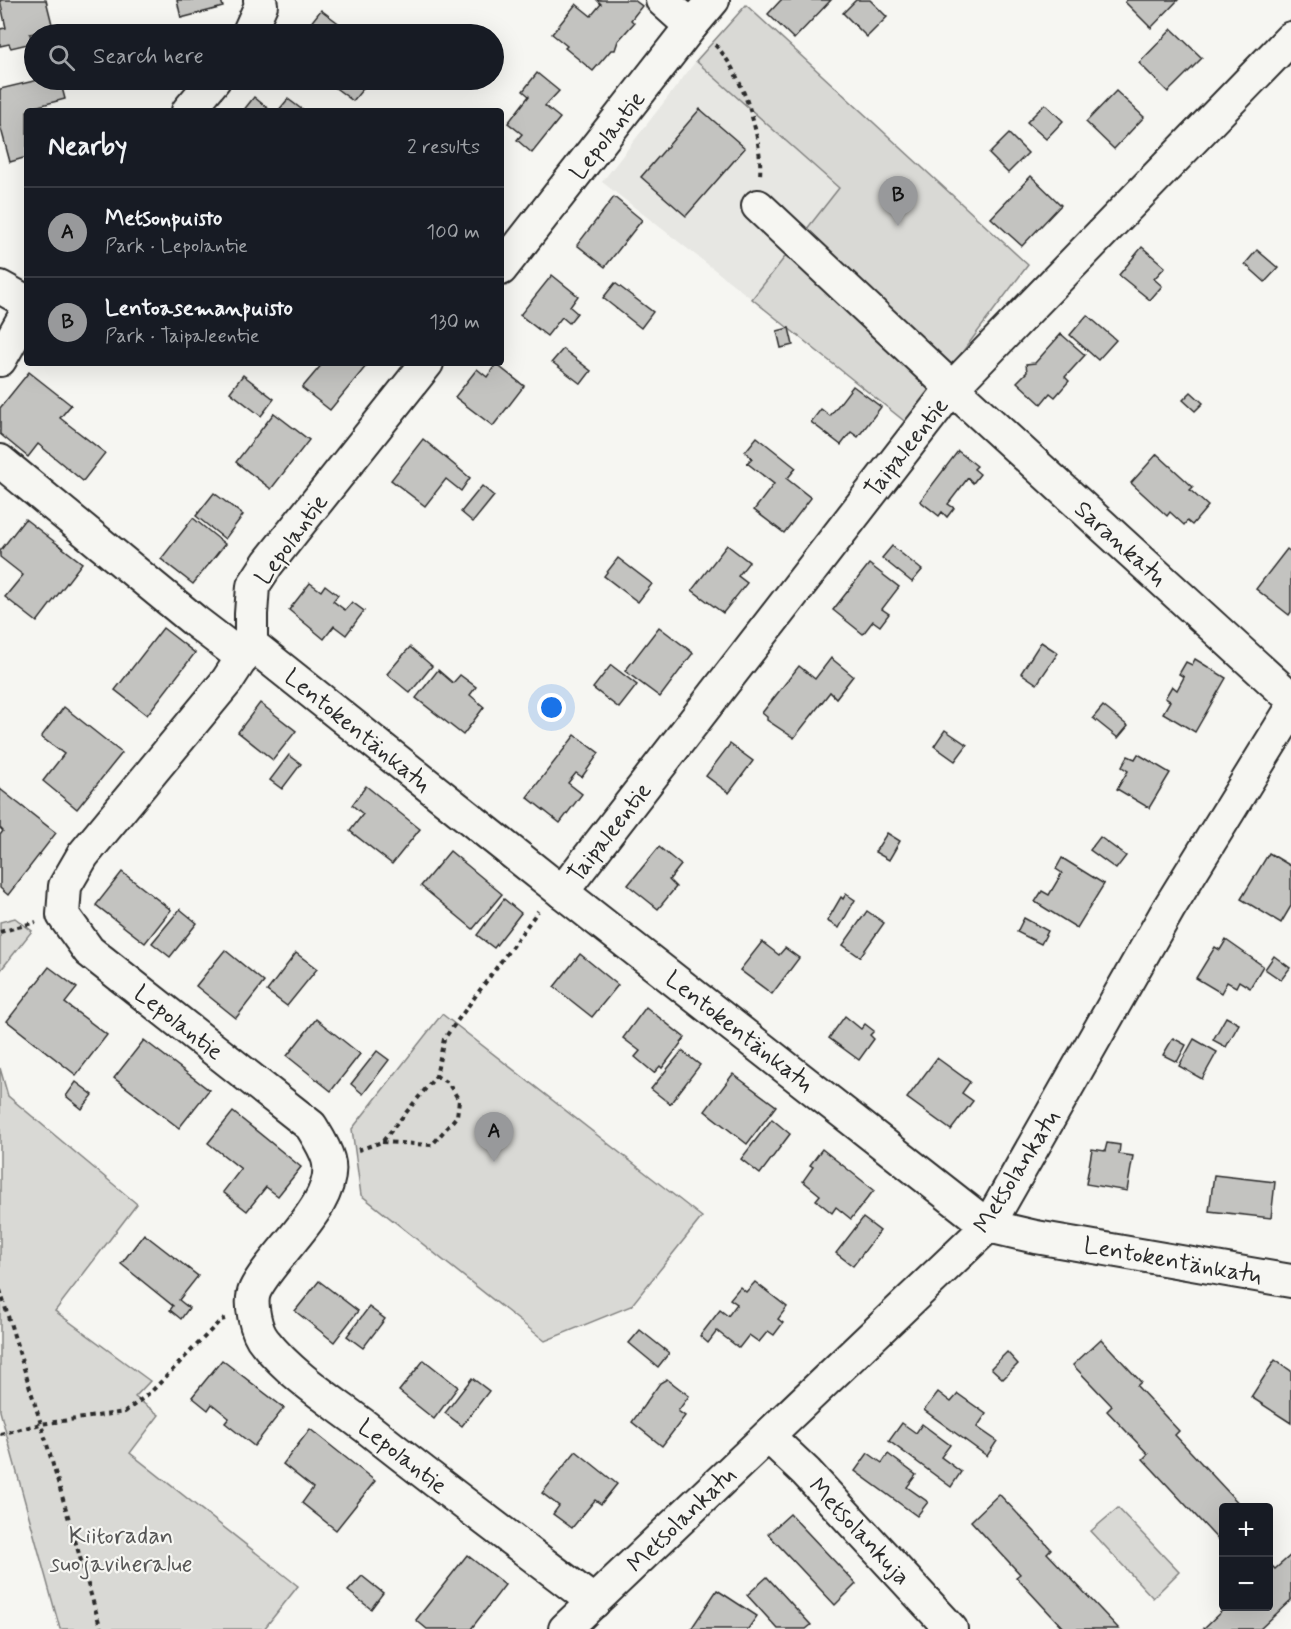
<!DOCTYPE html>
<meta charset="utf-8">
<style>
body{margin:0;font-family:Mynerve,sans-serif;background:#242831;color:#f1f3f6}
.controls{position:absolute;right:18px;bottom:18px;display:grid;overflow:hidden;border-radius:6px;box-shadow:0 6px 24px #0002}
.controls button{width:54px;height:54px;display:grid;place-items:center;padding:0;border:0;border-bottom:2px solid #363941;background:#171b24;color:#f1f3f6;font:30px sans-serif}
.you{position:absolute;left:552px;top:708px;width:21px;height:21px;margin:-15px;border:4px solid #fff;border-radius:50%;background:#1a73e8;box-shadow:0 0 0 9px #1a73e833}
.badge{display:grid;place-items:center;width:39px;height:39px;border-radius:50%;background:#98999b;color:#111;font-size:20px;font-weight:700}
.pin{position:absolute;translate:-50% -50px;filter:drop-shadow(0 2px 3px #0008)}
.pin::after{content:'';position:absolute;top:32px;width:21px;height:18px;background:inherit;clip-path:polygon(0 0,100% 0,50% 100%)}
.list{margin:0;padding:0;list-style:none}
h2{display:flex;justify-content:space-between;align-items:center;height:78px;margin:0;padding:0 24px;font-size:26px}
h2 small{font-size:20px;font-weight:400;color:#9ea1a6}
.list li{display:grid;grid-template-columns:39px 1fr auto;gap:18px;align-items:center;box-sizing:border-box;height:90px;padding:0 24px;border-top:2px solid #363941}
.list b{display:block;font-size:22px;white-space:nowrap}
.list p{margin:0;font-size:20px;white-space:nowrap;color:#9ea1a6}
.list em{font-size:20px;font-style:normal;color:#9ea1a6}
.icon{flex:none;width:33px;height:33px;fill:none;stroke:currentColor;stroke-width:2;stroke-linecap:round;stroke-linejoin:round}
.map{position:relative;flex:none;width:1291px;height:1629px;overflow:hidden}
.search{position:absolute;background:#171b24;box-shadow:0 6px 24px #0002;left:24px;top:24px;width:480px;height:66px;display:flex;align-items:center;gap:15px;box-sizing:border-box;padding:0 21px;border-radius:33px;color:#9ea1a6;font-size:22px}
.panel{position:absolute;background:#171b24;box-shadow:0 6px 24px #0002;left:24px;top:108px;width:480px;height:258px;border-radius:6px}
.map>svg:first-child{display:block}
.built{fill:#e7e7e3}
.green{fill:#d9d9d5;stroke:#828280;stroke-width:1.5}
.building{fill:#c3c3c0;stroke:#2b2b2b;stroke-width:1.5}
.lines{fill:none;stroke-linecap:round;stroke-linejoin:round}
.minor-casing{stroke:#2b2b2b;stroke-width:36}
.path{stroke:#2b2b2b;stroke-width:4;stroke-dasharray:4.5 4.5;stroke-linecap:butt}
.minor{stroke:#f6f6f2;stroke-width:32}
.labels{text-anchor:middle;stroke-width:4.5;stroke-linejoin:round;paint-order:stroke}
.street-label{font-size:24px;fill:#2b2b2b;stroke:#f6f6f2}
.park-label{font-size:24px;fill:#565656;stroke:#f6f6f2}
</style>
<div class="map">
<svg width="1291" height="1629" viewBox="0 0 1291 1629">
<rect width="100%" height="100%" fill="#f6f6f2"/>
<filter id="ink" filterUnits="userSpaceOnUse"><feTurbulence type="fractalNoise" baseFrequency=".0167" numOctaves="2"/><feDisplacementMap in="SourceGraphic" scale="12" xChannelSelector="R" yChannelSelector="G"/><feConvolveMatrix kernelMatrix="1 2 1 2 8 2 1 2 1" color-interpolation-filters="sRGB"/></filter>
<g filter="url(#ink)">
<path class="built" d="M696,61L839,188L752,299L602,182Z"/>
<g class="green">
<path d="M746,5L1028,265L908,424L752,299L839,188L696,61Z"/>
<path d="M15,918L32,931L0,971V922Z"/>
<path d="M442,1014L702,1217L631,1306L545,1341L361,1195L352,1129Z"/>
<path d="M0,1068L8,1096L137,1204L55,1311L150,1381L135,1397L159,1415L130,1453L298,1586L264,1629H60L0,1411Z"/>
<path d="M1118,1508L1179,1572L1153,1598L1091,1531Z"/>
</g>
<g class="building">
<path d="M0,0H46L53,28L30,34L32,43L11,48L9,44L0,46V29L6,28Z"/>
<path d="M177,0H221L223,7L181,18Z"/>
<path d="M597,0H634L642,6L631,20L634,23L618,41L615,50H611L593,71L565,48L567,46L552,34L576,4L591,16L601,4Z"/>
<path d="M781,0H831L794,39L768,14Z"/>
<path d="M856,0H870L887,17L867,37L843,13Z"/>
<path d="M1127,0H1178L1151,28L1125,2Z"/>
<path d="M321,10L353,34H313L306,29Z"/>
<path d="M1172,29L1202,58L1168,92L1139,63Z"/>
<path d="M537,73L559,91L545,106L560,118L532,153L517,140L522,134L508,123L529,96L523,91Z"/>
<path d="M38,80H60L65,99L38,106L39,111H27V157L10,162L0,125V89Z"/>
<path d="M325,80H370L353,101Z"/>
<path d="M1116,91L1144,117L1114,149L1086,122Z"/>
<path d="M254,97L271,111H243Z"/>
<path d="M288,99L304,111H278Z"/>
<path d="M1045,104L1063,121L1046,139L1027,122Z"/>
<path d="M700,109L745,148L686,216L641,177Z"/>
<path d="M1009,134L1028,153L1008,173L989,154Z"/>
<path d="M1031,176L1061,205L1022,246L991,218Z"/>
<path d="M614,197L642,220L605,267L577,245Z"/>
<path d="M1142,247L1165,267L1154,279L1162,286L1150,300L1119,275Z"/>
<path d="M1257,250L1278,268L1265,282L1245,264Z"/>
<path d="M552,275L578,296L570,307L577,313L569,323L562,317L547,336L520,315Z"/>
<path d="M615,283L653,312L641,328L603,298Z"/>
<path d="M1087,315L1116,340L1098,360L1070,335Z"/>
<path d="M789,328L793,345L781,348L777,331Z"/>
<path d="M1061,334L1085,355L1065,377L1069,381L1055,397L1050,393L1041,404L1017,382L1027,372L1026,364L1035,363Z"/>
<path d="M563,349L591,371L581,384L552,362Z"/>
<path d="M323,363H364L367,365L330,410L302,388Z"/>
<path d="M496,364L524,386L493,426L455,397L477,369L487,377Z"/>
<path d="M29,372L71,405L60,418L105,453L83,481L38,444L28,457L0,434V408Z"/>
<path d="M243,375L274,399L261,416L230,392Z"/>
<path d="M853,386L881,407L858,437L851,432L841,445L811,422L821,409L830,416Z"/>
<path d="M1191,392L1203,403L1195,411L1183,400Z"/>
<path d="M274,413L309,440L271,489L236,462Z"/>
<path d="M757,437L796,468L787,479L811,498L784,533L754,510L774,484L747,463L752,458L745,452Z"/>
<path d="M423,439L470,478L461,491L446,479L425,506L391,480Z"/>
<path d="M958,451L977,466L974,469L980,474L973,483L968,478L948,504L954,508L947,517L942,512L939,516L920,501Z"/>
<path d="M1157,454L1193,487L1190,490L1208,506L1192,525L1187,521L1184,525L1170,512L1167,516L1131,483Z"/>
<path d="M482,486L494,496L473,522L461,512Z"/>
<path d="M214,493L243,515L225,539L196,516Z"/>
<path d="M193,518L225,544L193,584L161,559Z"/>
<path d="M25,519L82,563L37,622L5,597L23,575L0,557V551Z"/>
<path d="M727,545L749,562L738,576L747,583L723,613L692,590Z"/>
<path d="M892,546L922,570L912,582L882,558Z"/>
<path d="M1287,549L1291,552V612L1289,615L1256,589Z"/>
<path d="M618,558L652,584L638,602L604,576Z"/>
<path d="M869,564L899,587L882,609L889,614L880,626L873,621L863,634L833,610Z"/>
<path d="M310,583L321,591L325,585L338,595L333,601L345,610L352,602L364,611L346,635L334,626L324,639L289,610Z"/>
<path d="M659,627L693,653L660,697L625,671Z"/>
<path d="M163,628L195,653L147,715L115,690Z"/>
<path d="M1041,642L1058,653L1037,684L1021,673Z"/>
<path d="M410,647L432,666L410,693L387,674Z"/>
<path d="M831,658L853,676L836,698L830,692L794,738L767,720V717L762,713L799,666L815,679Z"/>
<path d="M1195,659L1226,678L1195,732L1163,713L1170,701L1165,698L1172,686L1177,690L1184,677L1179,674L1186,662L1192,665Z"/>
<path d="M611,665L637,685L619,708L593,688Z"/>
<path d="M438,670L453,683L460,675L476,687L470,695L484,707L463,735L416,698Z"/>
<path d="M260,703L296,731L273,760L238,732Z"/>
<path d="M1103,706L1128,726L1118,738L1093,718Z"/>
<path d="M64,707L122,753L77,809L43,781L64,754L41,737Z"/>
<path d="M945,730L967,745L955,761L934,746Z"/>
<path d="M575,735L599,753L582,777L576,773L568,783L582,794L560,823L527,797Z"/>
<path d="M730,744L753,761L729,793L706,776Z"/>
<path d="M1138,754L1170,773L1149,808L1117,789L1128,771L1122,767L1128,756L1135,759Z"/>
<path d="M289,755L301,764L282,789L270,780Z"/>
<path d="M366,786L420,829L392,864L350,831L363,814L352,805Z"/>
<path d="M0,789L56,833L8,895L0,888V835L3,831L0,828Z"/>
<path d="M887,833L900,841L889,860L875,852Z"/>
<path d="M1100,837L1126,856L1116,869L1090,850Z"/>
<path d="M659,847L681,865L669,880L676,887L658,909L628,885Z"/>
<path d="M450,851L502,894L473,929L421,886Z"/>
<path d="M1269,853L1291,866V906L1281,923L1241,899Z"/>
<path d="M1062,858L1104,884L1077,928L1035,902L1042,891L1049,895L1062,873L1056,869Z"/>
<path d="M122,872L171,910L145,943L96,905Z"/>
<path d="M846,894L855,900L839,928L827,921L841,897L843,899Z"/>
<path d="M504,899L521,913L494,948L477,935Z"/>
<path d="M180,909L197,923L170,957L152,943Z"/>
<path d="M867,911L884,923L860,957L843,945Z"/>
<path d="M1024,918L1048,931L1041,944L1017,932Z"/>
<path d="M1226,940L1263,966L1250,988L1239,981L1236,987L1227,982L1221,993L1196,978L1215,947L1220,950Z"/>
<path d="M762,942L779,955L785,948L799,958L772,994L740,970Z"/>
<path d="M225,950L264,982L236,1018L196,986Z"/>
<path d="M296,953L317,969L287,1006L267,991Z"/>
<path d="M580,954L618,985L592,1017L554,987Z"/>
<path d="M1274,956L1290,968L1281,980L1265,969Z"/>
<path d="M49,967L77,988L65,1003L107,1035L76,1075L7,1021Z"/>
<path d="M646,1007L685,1038L662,1068L660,1066L654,1073L635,1057L640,1051L623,1038Z"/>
<path d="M845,1016L861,1029L865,1024L874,1031L870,1035L874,1039L859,1060L829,1038Z"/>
<path d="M1226,1017L1239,1024L1226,1047L1213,1040Z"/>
<path d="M316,1019L360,1054L331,1091L287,1056Z"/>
<path d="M1173,1038L1186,1045L1177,1062L1163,1055Z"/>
<path d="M1194,1039L1217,1052L1202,1079L1179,1066Z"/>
<path d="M144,1040L209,1090L179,1128L114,1078Z"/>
<path d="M377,1051L389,1060L363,1094L351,1084Z"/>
<path d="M682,1051L700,1065L670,1104L651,1089Z"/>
<path d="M937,1058L970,1082L962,1093L973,1101L951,1130L907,1098Z"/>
<path d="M733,1074L776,1106L747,1144L705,1111Z"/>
<path d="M76,1082L93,1095L82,1109L66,1096Z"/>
<path d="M233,1112L301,1167L278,1196L266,1187L247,1211L223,1192L241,1169L208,1143Z"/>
<path d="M772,1119L790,1134L760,1174L741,1159Z"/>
<path d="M1107,1143L1120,1145L1119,1154L1133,1156L1127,1191L1086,1184L1092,1149L1105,1151Z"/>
<path d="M822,1149L874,1190L851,1219L836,1207L832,1213L816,1200L820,1195L803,1181L813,1167L810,1165Z"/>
<path d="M1214,1175L1275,1182L1271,1218L1209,1211Z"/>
<path d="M863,1218L880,1231L853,1266L836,1253Z"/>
<path d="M144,1234L198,1276L179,1300L189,1308L181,1319L170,1310L173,1306L121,1264Z"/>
<path d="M319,1281L358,1311L334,1342L295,1311Z"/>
<path d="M755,1282L787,1307L778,1319L783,1323L774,1335L768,1331L759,1342L749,1335L739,1348L717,1331L708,1343L700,1336L720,1310L728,1316L737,1304L730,1299L740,1287L746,1292Z"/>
<path d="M369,1307L385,1319L363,1348L347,1336Z"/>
<path d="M640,1330L669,1353L658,1367L629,1343Z"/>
<path d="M1101,1339L1141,1382L1137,1386L1179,1431L1175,1435L1243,1508H1224L1223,1545L1143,1459L1148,1454L1107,1411L1112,1406L1073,1365Z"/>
<path d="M1007,1352L1018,1364L1003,1379L991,1368Z"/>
<path d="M222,1360L284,1408L254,1446L225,1423L229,1418L212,1404L208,1410L192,1397Z"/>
<path d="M424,1360L458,1387L434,1419L399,1391Z"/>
<path d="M1275,1360L1291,1371V1423L1251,1397Z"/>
<path d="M472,1378L489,1391L462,1426L445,1413Z"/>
<path d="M667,1379L689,1396L678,1411L685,1416L662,1446L632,1422L660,1383Z"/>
<path d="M938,1392L951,1402L958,1394L986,1414L977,1427L997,1441L987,1456L924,1410Z"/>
<path d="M902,1423L916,1433L922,1424L950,1445L941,1457L961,1472L951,1487L889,1441Z"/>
<path d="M310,1429L375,1481L336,1530L302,1503L313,1488L283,1464Z"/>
<path d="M576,1451L617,1484L601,1504L595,1500L572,1528L553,1514L559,1506L542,1493Z"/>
<path d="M868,1453L882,1463L888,1454L916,1475L907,1487L928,1502L917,1516L855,1471Z"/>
<path d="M999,1494L1051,1549L1047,1553L1119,1629H1064L1016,1577L1020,1574L971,1521Z"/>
<path d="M790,1514L856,1584L835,1605L768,1534Z"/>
<path d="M467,1555L505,1585L471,1629H427L416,1620Z"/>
<path d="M1291,1555V1600L1260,1629H1203L1227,1606H1268V1568L1271,1565L1275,1569Z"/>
<path d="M362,1576L383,1593L371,1609L348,1591Z"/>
<path d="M767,1577L811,1625L806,1629H778L747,1595Z"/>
<path d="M717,1590L757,1616L748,1629H691Z"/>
</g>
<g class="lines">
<defs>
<g id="minor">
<path d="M662,0L691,26"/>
<path d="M248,34L261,5L260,0"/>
<path d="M188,111L214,80"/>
<path d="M758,206L952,388L1291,698"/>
<path d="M501,269L691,26L713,0"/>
<path d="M0,287L27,302"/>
<path d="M0,360L27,312"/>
<path d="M427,363L268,563L253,586L251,614V644L227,681L83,855L65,886L63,915L89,951L311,1126C317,1136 325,1148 328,1159C340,1202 272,1254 255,1290C249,1303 256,1332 265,1342C292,1376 332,1401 366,1427C441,1487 518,1544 594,1602"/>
<path d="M0,461L196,622L243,658"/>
<path d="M251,644L562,892L988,1226L1036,1237L1291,1281"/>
<path d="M562,892L952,388L1291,38"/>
<path d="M768,1436L806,1472L951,1629"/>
<path d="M565,1629L988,1226L1169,908L1291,710"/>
</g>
</defs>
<use href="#minor" class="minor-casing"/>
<g class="path">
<path d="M715,45C742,71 763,139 760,176"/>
<path d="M0,932L36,922"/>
<path d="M382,1142L432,1145L457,1116L459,1100L448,1083L436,1076"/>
<path d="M358,1150L382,1142L436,1076L444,1039L538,911"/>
<path d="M0,1290L41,1424L101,1629"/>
<path d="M0,1434L41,1424L125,1412L152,1391L221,1320L225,1319"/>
</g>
<use href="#minor" class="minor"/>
</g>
</g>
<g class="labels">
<g class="street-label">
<text transform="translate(607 135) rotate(-52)" y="8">Lepolantie</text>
<text transform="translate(906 447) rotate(-52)" y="8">Taipaleentie</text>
<text transform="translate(291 539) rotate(-54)" y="8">Lepolantie</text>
<text transform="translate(1121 543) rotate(42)" y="8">Sarankatu</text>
<text transform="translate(358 730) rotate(39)" y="8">Lentokentänkatu</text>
<text transform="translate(609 832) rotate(-52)" y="8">Taipaleentie</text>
<text transform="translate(179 1022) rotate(38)" y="8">Lepolantie</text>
<text transform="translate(740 1031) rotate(38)" y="8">Lentokentänkatu</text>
<text transform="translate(1016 1171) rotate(-58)" y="8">Metsolankatu</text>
<text transform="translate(1173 1260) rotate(10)" y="8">Lentokentänkatu</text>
<text transform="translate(403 1456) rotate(38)" y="8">Lepolantie</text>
<text transform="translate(681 1519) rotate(-44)" y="8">Metsolankatu</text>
<text transform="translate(860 1531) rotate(47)" y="8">Metsolankuja</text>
</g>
<g class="park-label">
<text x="121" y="1543">Kiitoradan<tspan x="121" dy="28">suojaviheralue</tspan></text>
</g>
</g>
</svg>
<div class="controls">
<button>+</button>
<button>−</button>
</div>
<div class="you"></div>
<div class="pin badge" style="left:494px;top:1162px">A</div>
<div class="pin badge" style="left:898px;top:226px">B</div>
<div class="search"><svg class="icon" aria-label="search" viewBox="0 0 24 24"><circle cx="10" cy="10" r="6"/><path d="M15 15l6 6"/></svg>Search here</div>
<section class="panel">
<h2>Nearby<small>2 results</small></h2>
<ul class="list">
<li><span class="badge">A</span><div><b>Metsonpuisto</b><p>Park · Lepolantie</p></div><em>100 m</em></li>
<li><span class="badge">B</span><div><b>Lentoasemanpuisto</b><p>Park · Taipaleentie</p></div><em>130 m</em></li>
</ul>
</section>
</div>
